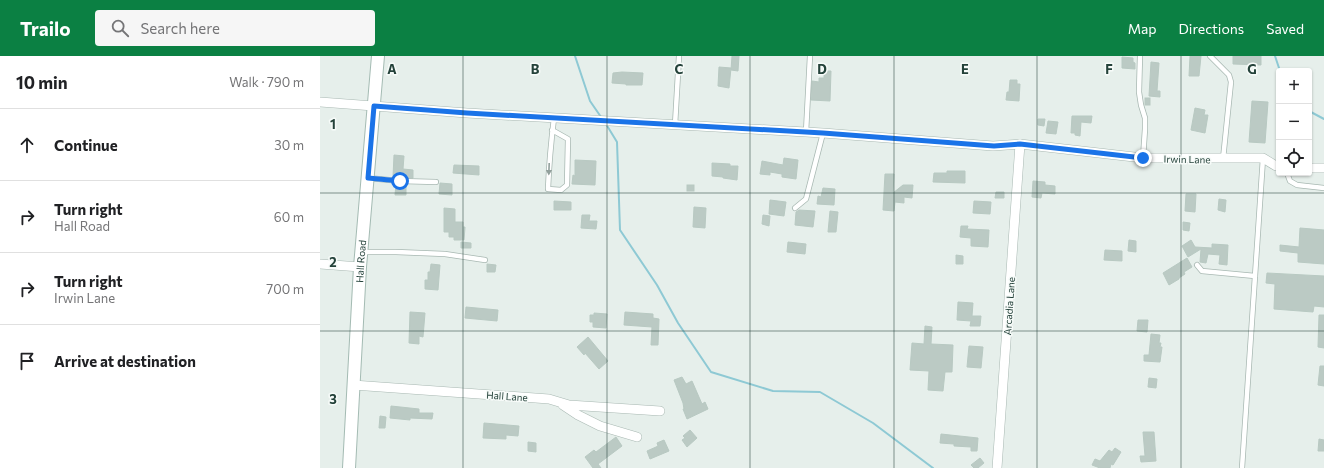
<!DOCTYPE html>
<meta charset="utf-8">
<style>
body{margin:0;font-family:Commissioner,sans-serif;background:#f6f6f6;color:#202124}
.controls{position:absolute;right:12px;top:12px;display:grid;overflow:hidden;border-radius:4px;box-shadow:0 1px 3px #0004}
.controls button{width:36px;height:36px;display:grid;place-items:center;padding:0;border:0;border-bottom:1px solid #e0e0e0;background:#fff;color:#202124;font:20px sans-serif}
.stop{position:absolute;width:12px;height:12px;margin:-9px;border:3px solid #1a73e8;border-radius:50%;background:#fff}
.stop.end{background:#1a73e8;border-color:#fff;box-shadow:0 1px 4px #0008}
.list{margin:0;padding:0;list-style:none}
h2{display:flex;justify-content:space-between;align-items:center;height:52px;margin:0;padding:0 16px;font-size:17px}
h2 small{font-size:13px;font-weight:400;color:#757577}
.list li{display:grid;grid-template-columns:26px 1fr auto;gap:12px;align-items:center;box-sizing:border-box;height:72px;padding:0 16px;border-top:1px solid #e0e0e0}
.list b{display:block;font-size:15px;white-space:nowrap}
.list p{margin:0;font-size:13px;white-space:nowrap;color:#757577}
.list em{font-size:13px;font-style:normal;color:#757577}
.icon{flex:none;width:22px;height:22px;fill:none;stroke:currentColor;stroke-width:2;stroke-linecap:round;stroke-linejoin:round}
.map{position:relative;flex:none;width:1004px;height:412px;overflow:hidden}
header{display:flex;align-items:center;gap:24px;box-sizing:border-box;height:56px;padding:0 20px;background:#0b8043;color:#fff}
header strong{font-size:19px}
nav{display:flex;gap:22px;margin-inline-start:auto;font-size:14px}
.search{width:280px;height:36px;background:#f6f6f6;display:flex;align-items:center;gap:10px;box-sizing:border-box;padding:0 14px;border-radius:4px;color:#757577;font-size:15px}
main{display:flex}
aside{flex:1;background:#fff}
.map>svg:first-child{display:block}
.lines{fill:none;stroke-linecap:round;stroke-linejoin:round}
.stream{stroke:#8ec9d4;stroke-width:2}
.building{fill:#bbcac4;stroke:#b8c9c2}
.lane-casing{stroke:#a8b8b2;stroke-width:6}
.street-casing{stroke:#a8b8b2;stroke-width:10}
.secondary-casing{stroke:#a4bbb3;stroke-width:14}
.lane{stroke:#fff;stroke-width:4.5}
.street{stroke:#fff;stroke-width:9}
.secondary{stroke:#fff;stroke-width:12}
.oneway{fill:#92a09c}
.route{stroke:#1a73e8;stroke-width:5}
.grid{fill:none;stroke:#24423a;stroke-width:1;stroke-opacity:0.55}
.labels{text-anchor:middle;stroke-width:3;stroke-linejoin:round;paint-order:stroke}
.street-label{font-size:10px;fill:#24423a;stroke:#f7fbf9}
.grid-label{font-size:13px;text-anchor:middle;font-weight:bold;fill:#24423a;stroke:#f7fbf9;stroke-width:3;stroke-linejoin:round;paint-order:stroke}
</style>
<header>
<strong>Trailo</strong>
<div class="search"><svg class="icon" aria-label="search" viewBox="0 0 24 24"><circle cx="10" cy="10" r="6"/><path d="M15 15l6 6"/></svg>Search here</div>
<nav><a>Map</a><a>Directions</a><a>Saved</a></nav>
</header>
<main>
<aside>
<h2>10 min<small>Walk · 790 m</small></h2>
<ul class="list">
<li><svg class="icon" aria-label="ahead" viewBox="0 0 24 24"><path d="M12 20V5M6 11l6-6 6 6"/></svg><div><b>Continue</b></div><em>30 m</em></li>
<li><svg class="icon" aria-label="right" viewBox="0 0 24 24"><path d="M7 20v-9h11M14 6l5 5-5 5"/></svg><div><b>Turn right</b><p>Hall Road</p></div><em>60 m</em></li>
<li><svg class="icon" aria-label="right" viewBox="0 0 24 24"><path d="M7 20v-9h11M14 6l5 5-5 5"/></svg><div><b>Turn right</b><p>Irwin Lane</p></div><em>700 m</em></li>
<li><svg class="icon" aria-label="arrive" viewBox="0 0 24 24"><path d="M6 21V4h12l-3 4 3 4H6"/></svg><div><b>Arrive at destination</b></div></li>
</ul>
</aside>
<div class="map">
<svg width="1004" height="412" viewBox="0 0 1004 412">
<rect width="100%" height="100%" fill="#e6efeb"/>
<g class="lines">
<g class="stream">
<path d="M255,0L270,45L281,61"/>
<path d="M955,0L960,15"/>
<path d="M989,55L1004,63"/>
<path d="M286,68L297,86L300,174L337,229L358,267L391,316L453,335L500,336L553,367L613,412"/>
</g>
</g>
<g class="building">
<path d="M412,0H419L418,15L411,14Z"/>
<path d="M870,0H881L879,20H869Z"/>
<path d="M913,0H941V9L913,8Z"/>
<path d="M802,1L813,2V6L815,7V13L802,12Z"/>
<path d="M831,6L839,7L837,35H840V41L829,40Z"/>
<path d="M399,11L411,12L409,32L398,30Z"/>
<path d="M504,15H511L510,45L491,44L492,25L499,26V22H504Z"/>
<path d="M302,16L323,17L322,29H306V28L292,27L293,17Z"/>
<path d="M690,24H697V28H700L699,45L686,44L687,36H689Z"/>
<rect x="825" y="42" width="5" height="7"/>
<path d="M932,45L948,46L945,87L929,86Z"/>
<path d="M875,52L885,54L884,59H888L885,77L871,74Z"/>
<path d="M752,60H772L771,67L761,66L760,80L755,79V77H751Z"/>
<path d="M718,63H725L724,70L718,69Z"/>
<path d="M728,65L738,66L736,78L726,77Z"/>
<path d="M74,99L84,100L83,113L93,114V122L73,121Z"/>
<path d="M464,102L478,104L476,123L462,121V118L450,116V119L440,118L442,105L463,109Z"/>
<path d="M255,104L276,105L275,129L252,128L253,119L255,120Z"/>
<path d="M392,107L410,108V110H418L417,124L403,122V121L392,120Z"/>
<path d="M134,109L159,110V119L133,117Z"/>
<path d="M627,115H645V127L613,126L614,117H627Z"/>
<path d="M565,118H574L573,137L583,129H593L592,142L584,141V147L575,146L574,155L563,154Z"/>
<path d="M713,125L725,126V129L735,130V138L722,137L721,142L712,141Z"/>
<path d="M120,127L132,128V139L119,138Z"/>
<path d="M76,128L86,129V139H75Z"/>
<rect x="367" y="129" width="7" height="6"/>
<path d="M503,132L515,133L514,149L497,148L498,140L501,141Z"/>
<path d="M676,136H684V142H675Z"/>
<path d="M866,138H876L875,156L865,155Z"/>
<path d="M899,143L906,144L905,156L898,154Z"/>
<path d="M450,144L466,146L464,160L449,158Z"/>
<path d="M234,145L251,146V154H234Z"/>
<path d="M654,145L671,146L670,158L653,157Z"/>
<path d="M374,151L386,152L385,172L373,171Z"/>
<path d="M124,152L135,153V166H143V171H145L144,184H134V181H129V176H124Z"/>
<path d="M479,154L495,155L493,171L475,169L476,156Z"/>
<path d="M510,155L518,156L516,176H508Z"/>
<path d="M262,159H270L269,165H277L276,173L261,172Z"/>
<path d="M443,159L450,160L449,170L442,168Z"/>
<path d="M863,166L870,167L869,175L863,174Z"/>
<path d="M641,170H648L647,173L669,174L668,191L651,190V182L640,181Z"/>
<path d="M980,172L1004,174V208L978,206V197L960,195V189L979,191Z"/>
<path d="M809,184L816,185V196L808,195Z"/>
<path d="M871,184L875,191L892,192V188L908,189L907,209L899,208L900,199L888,198L886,207L880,206L881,193L868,201L862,190Z"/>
<path d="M141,186L151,187V192H141Z"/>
<path d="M468,186L486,188L485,198L467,196Z"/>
<path d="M785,194L802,195V205L784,204Z"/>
<path d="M636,199L643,200V208H636Z"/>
<path d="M867,202L872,211L864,216L865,218L859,222V223L849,229L843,217Z"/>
<path d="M111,208L120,209L118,234L105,233V224H108V216H110Z"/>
<path d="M167,208L176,209L175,216H167Z"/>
<path d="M947,217L1004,220V251L994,250L993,256L954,253L955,228L946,227Z"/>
<path d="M638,246L653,247L652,260H661L660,270H650L651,265L637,264Z"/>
<path d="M146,251L178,254L177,265L145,262Z"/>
<path d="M90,256L105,257L103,281L99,280V288L89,287Z"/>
<path d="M305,256L333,258V262L339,263L338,289H331L332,271L304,269Z"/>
<path d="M274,257L287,258L286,272L273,271V266H270V259H274Z"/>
<path d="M999,259H1004V292L998,291Z"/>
<path d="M818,264H828L827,276L817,275Z"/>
<path d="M605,270L612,271L611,288L633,289L632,316H625L623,335L608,334L609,315L590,314L592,287L604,288Z"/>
<path d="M831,278L840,279L839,287H841L840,291H842L840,306L824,305V299H829Z"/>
<path d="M268,281L288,305L279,313L265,297L264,299L257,291Z"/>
<path d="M649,290L663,291L661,312L647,311Z"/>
<path d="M1000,310H1004V330L998,329Z"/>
<path d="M362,321L366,328L372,325L382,348L385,346L388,353L367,363L363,353H364L363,347L354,324Z"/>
<path d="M829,322L837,323L836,332L828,331Z"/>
<path d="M71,350L99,353V357H113L112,363L90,362V364L70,362Z"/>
<path d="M60,360L66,361L65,372H59Z"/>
<path d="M164,367L199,370L198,380L186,379V383L163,382Z"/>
<path d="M370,374L377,382L367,391L362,384L365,382L363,380Z"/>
<path d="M823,376H834L836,405L821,406L820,400H825Z"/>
<path d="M621,378L658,382L657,395H651V391L634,390V388L620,387Z"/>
<path d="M296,381L302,390L278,408L281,412H273L265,401L274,394L276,396Z"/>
<path d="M999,383L1004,384V395H998Z"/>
<path d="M344,384L349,395L330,403L327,395L336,391L338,390L337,387Z"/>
<path d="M208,386L216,387V396L208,395Z"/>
<path d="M795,392L801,396L793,409L791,408L790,412H780L772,409L775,403L780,405L789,394L792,396Z"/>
<path d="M660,402L664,407L658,412H654L651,409Z"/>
</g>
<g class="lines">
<defs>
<g id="lane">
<path d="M820,0L819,36L821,49L825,62V73L823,102"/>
<path d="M890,0L909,19L911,26L903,103"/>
<path d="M355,69L359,0"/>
<path d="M232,74L248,83L247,129L241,134L228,133C229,109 231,86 234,62"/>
<path d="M486,76L490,0"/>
<path d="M967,117L970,125L977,129L1004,132"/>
<path d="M48,122L80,125L116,126"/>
<path d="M475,152L486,143L503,77"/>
<path d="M42,196H76L125,198L165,204"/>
<path d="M877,209L882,215L935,220"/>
<path d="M922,412L943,102"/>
</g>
<g id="street">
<path d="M0,46L147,57L503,77L673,90L700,88L823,102H943L956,110H959"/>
<path d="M989,112H1004"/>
<path d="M0,208L40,211"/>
<path d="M33,329L229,343L249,349L340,355"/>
<path d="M243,349L258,359L280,370L317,381"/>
<path d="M677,412L700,88"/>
</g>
<g id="secondary">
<path id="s1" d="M29,412L40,211L58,0"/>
</g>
</defs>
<use href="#lane" class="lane-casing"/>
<use href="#street" class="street-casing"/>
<use href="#secondary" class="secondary-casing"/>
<use href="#lane" class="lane"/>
<use href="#street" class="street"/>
<use href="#secondary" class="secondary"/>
</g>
<defs><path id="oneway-solid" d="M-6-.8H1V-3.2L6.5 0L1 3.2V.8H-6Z"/></defs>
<use class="oneway" href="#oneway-solid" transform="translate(229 113) rotate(92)"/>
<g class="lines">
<path class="route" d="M80,125L48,122L54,50L147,57L503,77L674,90L700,88L823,102"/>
</g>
<path class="grid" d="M143,0V412M287,0V412M430,0V412M574,0V412M717,0V412M861,0V412M0,137H1004M0,275H1004"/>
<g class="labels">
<g class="street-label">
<text transform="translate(867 103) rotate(1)" y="4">Irwin Lane</text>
<text dy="4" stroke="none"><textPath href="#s1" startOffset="207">Hall Road</textPath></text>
<text transform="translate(689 250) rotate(-86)" y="4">Arcadia Lane</text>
<text transform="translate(187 340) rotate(4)" y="4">Hall Lane</text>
</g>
</g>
<g class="grid-label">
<text x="72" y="18">A</text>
<text x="215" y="18">B</text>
<text x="359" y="18">C</text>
<text x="502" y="18">D</text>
<text x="645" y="18">E</text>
<text x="789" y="18">F</text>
<text x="932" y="18">G</text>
<text x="13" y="73">1</text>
<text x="13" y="211">2</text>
<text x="13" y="348">3</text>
</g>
</svg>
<div class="controls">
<button>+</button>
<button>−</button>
<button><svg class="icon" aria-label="locate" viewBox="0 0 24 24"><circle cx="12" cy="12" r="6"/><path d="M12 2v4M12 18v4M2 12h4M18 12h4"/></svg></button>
</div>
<div class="stop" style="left:80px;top:125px"></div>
<div class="stop end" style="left:823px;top:102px"></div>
</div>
</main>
